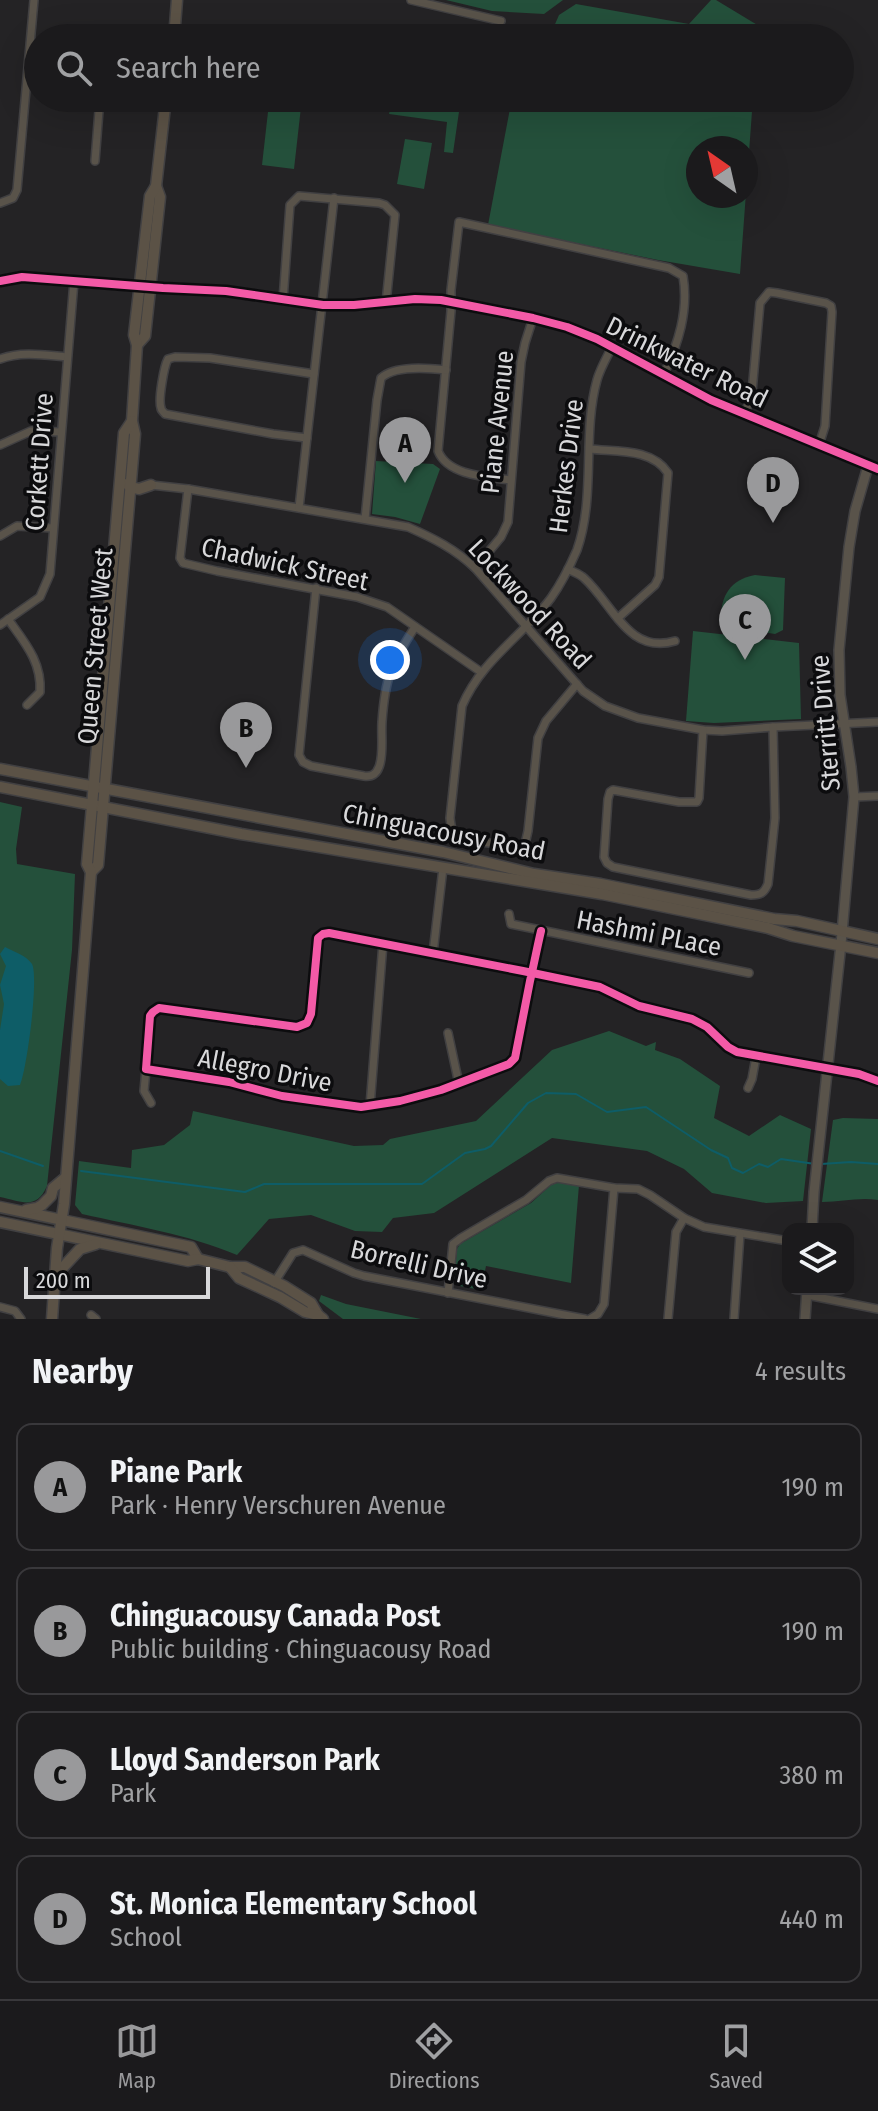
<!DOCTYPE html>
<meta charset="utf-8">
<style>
body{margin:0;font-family:"Fira Sans Condensed",sans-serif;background:#282729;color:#f1f3f6}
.controls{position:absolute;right:24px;bottom:24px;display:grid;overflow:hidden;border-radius:16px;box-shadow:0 8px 32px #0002}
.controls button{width:72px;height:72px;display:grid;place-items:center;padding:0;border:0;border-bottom:2px solid #39383b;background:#1b1a1c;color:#f1f3f6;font:40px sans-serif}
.compass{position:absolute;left:686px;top:136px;width:72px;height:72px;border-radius:50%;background:#1b1a1c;box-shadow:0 8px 32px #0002;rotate:326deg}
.scale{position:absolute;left:24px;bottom:20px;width:186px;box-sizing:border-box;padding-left:8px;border:4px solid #d8d8da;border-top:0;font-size:22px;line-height:28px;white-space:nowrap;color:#d8d8da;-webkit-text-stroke:6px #0c0c0e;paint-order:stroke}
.you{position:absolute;left:390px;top:660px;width:28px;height:28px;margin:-20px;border:6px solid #fff;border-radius:50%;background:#1a73e8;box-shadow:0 0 0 12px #1a73e833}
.badge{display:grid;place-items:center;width:52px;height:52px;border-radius:50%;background:#99999b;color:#111;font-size:26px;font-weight:700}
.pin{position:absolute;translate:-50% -66px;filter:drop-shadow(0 2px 4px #0008)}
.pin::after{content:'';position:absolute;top:42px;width:28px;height:24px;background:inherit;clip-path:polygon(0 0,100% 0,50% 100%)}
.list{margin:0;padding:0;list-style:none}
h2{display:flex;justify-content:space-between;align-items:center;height:104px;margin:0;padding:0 32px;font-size:34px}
h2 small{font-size:26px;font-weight:400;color:#a0a1a3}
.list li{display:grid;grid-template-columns:52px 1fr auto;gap:24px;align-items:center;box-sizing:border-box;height:128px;margin:0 16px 16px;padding:0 16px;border:2px solid #39383b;border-radius:16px}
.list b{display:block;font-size:30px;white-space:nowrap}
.list p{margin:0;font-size:26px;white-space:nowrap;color:#a0a1a3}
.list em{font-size:26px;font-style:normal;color:#a0a1a3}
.icon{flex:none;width:44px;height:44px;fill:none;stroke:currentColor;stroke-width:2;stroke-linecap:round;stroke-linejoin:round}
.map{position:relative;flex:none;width:878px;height:1319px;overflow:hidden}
.search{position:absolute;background:#1b1a1c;box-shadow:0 8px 32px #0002;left:24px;right:24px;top:24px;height:88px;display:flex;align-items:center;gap:20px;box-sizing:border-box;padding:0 28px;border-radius:44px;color:#a0a1a3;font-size:30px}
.sheet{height:680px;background:#1b1a1c}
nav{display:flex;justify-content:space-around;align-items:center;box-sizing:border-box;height:112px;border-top:2px solid #39383b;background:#1b1a1c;font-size:22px;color:#a0a1a3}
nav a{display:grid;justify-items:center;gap:4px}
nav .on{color:#99999b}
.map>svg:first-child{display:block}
.green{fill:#24503b;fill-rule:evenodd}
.water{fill:#0e5d67}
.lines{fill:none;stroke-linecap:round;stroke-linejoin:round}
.stream{stroke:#0e5d67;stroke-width:2}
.minor-casing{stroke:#414042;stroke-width:10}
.tertiary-casing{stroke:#414042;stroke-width:12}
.secondary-casing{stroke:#414042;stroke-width:13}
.minor{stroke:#59534a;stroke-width:7}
.tertiary{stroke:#59534a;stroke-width:9}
.secondary{stroke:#5b5246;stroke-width:10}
.cycleway-casing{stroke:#0c0c0e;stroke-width:13}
.cycleway{stroke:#f35aa7;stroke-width:8}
.labels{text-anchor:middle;stroke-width:7;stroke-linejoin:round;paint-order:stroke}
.street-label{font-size:26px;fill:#d8d8da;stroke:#0c0c0e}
</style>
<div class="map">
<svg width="878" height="1319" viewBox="0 0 878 1319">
<rect width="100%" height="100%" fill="#242325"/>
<g class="green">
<path d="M446,0H563L544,14L492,11Z"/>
<path d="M711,0H716L759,26L758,38H549L559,15L576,4L689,24Z"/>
<path d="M393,98H461L453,153L444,152L447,122L389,114Z"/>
<path d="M512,98H753L740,274L658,260L488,225ZM698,148H746V196H698Z"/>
<path d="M269,103L301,107L294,169L262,165Z"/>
<path d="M405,139L432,143L424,189L397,184Z"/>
<path d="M376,461L433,464L440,469L420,524L395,517L372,514Z"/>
<path d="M755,575L785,578L783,630L775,634L721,626C719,599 728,580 755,575Z"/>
<path d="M693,631L799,643L801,719L714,723L686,721Z"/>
<path d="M0,802L22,807L16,849L17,864L75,874L72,950L47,1186C36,1211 21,1201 0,1197Z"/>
<path d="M609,1031L646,1046L656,1042L655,1050L680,1059L720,1086L714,1118L749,1136L780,1115L811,1129L803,1201L766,1203L712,1193L684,1169L647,1151L552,1138L434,1213L393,1218L382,1232L355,1231L311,1215L269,1219L237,1255C187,1234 135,1226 82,1214L75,1205L79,1161L131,1168L132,1150L164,1145L190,1125L193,1111L354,1146L383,1145L390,1139L476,1121L552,1050Z"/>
<path d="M843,1118L878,1119V1200C859,1197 841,1202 822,1202L833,1120Z"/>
<path d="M560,1182L579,1185L571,1283L486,1266L481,1290L460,1286L454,1282L457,1249L460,1244L531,1203L551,1185Z"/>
<path d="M321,1295L346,1304L421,1319H343L319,1301Z"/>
</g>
<path class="water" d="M5,947C14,952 26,955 32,964C39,977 27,1069 20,1085L8,1086L0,1079V1030L4,1004L0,985L6,966L0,954Z"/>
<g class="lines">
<g class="stream">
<path d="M0,1151L43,1166"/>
<path d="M821,1164L851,1162L878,1164"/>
<path d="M81,1171L245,1192L264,1184H422L465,1153L485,1149L491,1146L528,1103L546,1093L576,1094L607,1112L646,1107L711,1150L728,1158L732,1168L743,1173L759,1164L768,1167L781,1159L815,1164"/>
</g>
<defs>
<g id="minor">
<path d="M411,0L501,21"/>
<path d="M95,161L100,98"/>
<path d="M0,203L13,198L17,190L34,0"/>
<path d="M283,300L290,205L299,196L379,203L385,205L395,215L386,303"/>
<path d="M0,359C22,351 44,355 67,357"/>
<path d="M745,414L752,392L760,303L769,292L777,293L826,303L831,306L832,312L825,426L819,445"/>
<path d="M307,438L273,434L165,414C164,412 161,411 161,408C158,400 164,366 168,359L175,357L210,358L314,374"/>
<path d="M0,445L31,431L61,432"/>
<path d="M590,449C616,452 652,448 668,473L659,577L655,585L618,618"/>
<path d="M511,480C488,477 448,476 438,451L451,311V290L459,222L669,268L683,276C689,311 678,344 664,374"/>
<path d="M151,485L188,489L408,527C433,538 455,549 475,568L583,691L605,706L638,718L703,730L722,731L773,727L878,722"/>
<path d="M188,489L180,558L183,563L217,571L357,597L387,607L481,672"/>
<path d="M299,508L334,198"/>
<path d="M365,519L377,400L381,378C395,365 428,368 446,370"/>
<path d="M0,536L17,526L53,528"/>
<path d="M475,568L501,537L508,522L521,362L525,343L533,318"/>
<path d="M568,569C573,572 580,574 584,578C613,604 628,655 675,641"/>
<path d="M316,588L299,755L303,762L311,766L364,776C371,777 376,775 379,767C384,755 381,736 382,722C385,678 391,664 415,627"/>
<path d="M8,619C25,643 42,662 40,692L27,705"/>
<path d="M0,625L40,597L50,574L74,281"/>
<path d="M577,684L546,721L538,738L528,831L525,844C514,848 469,841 458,836C451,832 451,825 450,818L462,706C482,659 522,637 551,598C561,584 570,566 577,550C596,496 582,434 597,380C600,369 607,357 612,347"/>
<path d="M703,730L699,798L697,802H679L613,790L610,792L608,799L604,857L607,863L613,867L751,895C761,895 764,893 768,884L775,818L773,727"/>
<path d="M854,797L878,796"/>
<path d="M509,914L511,924L749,973"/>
<path d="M541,931C537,948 534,964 530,981L515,1058L509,1064L441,1090L400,1101L361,1107L282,1096L229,1082L146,1069L150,1016L153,1012L159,1008L297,1027L307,1023L311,1014L318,938L323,934L329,933L523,971L600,987L639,1006L692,1019L707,1027L728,1047L737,1052L859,1074L878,1081"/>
<path d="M433,953L443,868"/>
<path d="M448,1033L459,1084"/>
<path d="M146,1069L144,1091L151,1103"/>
<path d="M748,1088L752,1079L756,1057"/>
<path d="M370,1106L383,943"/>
<path d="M274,1283L293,1253L303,1250L354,1273L364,1276L585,1319"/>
<path d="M448,1293L453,1244L461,1238L526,1200L549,1181L557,1178L614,1188L638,1189L650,1195L684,1218L704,1227L788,1241"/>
<path d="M807,1295L878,1309"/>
<path d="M0,1307L15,1311L21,1319"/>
<path d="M91,1315L96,1319"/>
<path d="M590,1319L598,1314L604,1304L614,1188"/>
<path d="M668,1319L676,1232L684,1218"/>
<path d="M734,1319L740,1234"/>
</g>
<g id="tertiary">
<path d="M0,281L22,277L163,288L226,291L323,305H354L415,299L441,300L533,318L567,327L597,339L711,400L878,469"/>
<path d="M812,1229L814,1192L841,944L854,797L851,767L840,695L839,650L849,547L855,511L868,466"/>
<path d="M805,1319L807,1289"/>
</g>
<g id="secondary">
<path d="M174,38L177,0"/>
<path d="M137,345L145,336L160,197L156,186"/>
<path d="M127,484L130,487L139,489L151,485"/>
<path d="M0,769L443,852L534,874L601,884L774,919L797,921L878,939"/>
<path d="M0,787L241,834L602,894L768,928L793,936L878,953"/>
<path d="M91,872L98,865L135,434L132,421L137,345L134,335L150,196L156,186L166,98"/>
<path d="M0,1207L191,1247L198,1259"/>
<path d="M26,1210L37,1208L42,1205L51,1196L53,1188L65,1178"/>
<path d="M0,1222L188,1261L198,1259L230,1267H245L284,1286L311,1303L318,1315L323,1319"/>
<path d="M230,1267L239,1278L280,1297L305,1312L318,1315"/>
<path d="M55,1276L80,1249L96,1244"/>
<path d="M52,1319L57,1248L64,1204L91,872L87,864L124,433L132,421"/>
</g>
</defs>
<use href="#minor" class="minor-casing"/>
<use href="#tertiary" class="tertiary-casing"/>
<use href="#secondary" class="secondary-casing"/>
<use href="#minor" class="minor"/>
<use href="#tertiary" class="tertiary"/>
<use href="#secondary" class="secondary"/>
<defs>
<g id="cycleway">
<path d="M0,281L22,277L163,288L226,291L323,305H354L415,299L441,300L533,318L567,327L597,339L711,400L878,469"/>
<path d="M541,931C537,948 534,964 530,981L515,1058L509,1064L441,1090L400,1101L361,1107L282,1096L229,1082L146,1069L150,1016L153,1012L159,1008L297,1027L307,1023L311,1014L318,938L323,934L329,933L523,971L600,987L639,1006L692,1019L707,1027L728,1047L737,1052L859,1074L878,1081"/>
</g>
</defs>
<use href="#cycleway" class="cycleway-casing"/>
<use href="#cycleway" class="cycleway"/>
</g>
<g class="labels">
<g class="street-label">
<text transform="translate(687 362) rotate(26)" y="9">Drinkwater Road</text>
<text transform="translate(497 422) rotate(-84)" y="9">Piane Avenue</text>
<text transform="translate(39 462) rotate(-86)" y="9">Corkett Drive</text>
<text transform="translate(566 466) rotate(-83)" y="9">Herkes Drive</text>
<text transform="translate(285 564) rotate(12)" y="9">Chadwick Street</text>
<text transform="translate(530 604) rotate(47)" y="9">Lockwood Road</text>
<text transform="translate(95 646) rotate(-85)" y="9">Queen Street West</text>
<text transform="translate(825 723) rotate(-95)" y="9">Sterritt Drive</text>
<text transform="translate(444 832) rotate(11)" y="9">Chinguacousy Road</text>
<text transform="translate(649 933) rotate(11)" y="9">Hashmi PLace</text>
<text transform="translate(265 1070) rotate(11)" y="9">Allegro Drive</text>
<text transform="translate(419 1264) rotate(13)" y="9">Borrelli Drive</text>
</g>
</g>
</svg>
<div class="controls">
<button><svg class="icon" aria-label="layers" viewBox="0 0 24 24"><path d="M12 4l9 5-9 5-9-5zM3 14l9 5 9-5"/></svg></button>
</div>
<svg class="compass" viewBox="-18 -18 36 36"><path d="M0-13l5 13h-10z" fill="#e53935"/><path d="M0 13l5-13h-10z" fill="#a0a1a3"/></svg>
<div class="scale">200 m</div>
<div class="you"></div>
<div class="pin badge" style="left:405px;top:483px">A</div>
<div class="pin badge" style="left:246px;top:768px">B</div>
<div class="pin badge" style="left:745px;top:660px">C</div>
<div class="pin badge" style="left:773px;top:523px">D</div>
<div class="search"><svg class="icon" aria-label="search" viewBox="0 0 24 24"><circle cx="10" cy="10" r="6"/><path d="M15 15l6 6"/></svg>Search here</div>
</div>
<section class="sheet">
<h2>Nearby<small>4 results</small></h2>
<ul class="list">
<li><span class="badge">A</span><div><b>Piane Park</b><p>Park · Henry Verschuren Avenue</p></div><em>190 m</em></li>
<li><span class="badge">B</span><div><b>Chinguacousy Canada Post</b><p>Public building · Chinguacousy Road</p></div><em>190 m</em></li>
<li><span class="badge">C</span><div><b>Lloyd Sanderson Park</b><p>Park</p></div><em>380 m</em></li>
<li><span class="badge">D</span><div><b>St. Monica Elementary School</b><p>School</p></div><em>440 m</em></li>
</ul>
</section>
<nav>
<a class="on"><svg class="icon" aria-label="map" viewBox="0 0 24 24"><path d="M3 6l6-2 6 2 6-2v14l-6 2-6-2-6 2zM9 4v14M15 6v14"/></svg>Map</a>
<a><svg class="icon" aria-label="directions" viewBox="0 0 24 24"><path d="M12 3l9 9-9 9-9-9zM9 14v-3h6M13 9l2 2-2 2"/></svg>Directions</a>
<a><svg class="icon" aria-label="saved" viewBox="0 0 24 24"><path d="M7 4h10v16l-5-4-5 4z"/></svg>Saved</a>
</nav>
